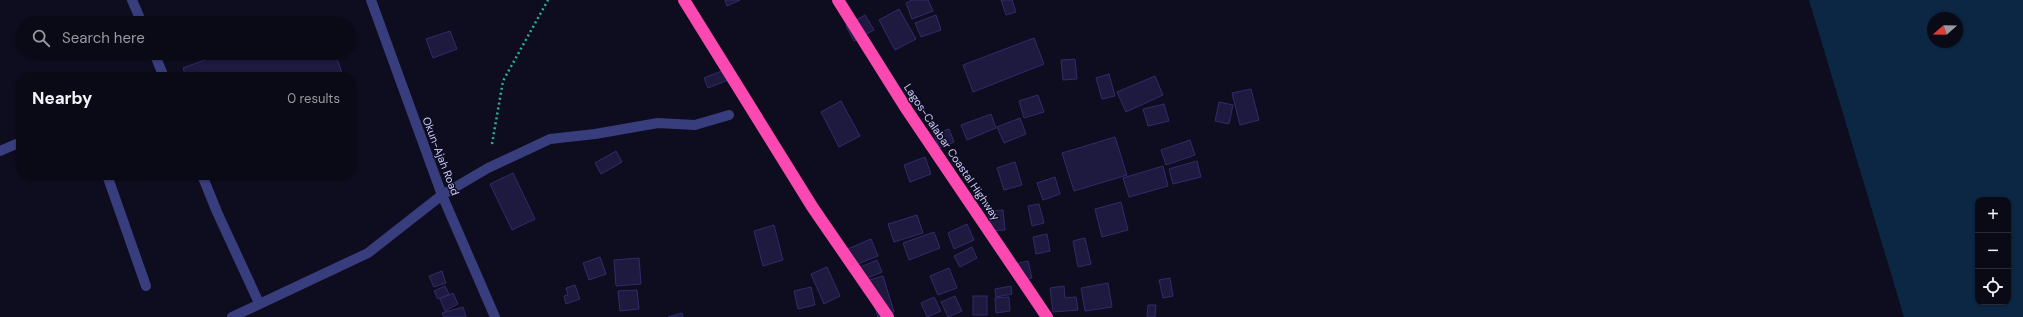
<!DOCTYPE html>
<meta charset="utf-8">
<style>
body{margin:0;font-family:"DM Sans",sans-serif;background:#131320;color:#f1f3f6}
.controls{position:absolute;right:12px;bottom:12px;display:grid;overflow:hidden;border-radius:8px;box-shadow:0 1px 3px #0004}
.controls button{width:36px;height:36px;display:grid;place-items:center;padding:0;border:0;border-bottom:1px solid #2a2b36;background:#0a0a17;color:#f1f3f6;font:20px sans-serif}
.compass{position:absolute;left:1927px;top:12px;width:36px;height:36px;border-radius:50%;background:#0a0a17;box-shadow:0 1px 3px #0004;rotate:250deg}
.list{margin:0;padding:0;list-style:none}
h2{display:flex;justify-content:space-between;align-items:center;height:52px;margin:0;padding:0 16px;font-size:17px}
h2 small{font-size:13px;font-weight:400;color:#999aa1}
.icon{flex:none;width:22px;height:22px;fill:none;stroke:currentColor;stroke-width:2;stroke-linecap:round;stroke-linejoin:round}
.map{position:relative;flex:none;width:2023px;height:317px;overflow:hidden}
.search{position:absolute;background:#0a0a17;box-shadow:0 1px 3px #0004;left:16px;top:16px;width:340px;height:44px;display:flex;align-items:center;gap:10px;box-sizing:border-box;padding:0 14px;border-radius:22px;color:#999aa1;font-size:15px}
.panel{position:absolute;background:#0a0a17;box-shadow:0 1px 3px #0004;left:16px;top:72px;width:340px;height:108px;border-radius:16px}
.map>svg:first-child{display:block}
.water{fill:#0c2743;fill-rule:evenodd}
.building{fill:#1d193f;stroke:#312b6b}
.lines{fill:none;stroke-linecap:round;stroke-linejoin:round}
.path{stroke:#2fae99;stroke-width:2.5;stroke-dasharray:2 3;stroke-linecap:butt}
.lane{stroke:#383d7d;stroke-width:10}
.street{stroke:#383d7d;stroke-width:10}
.highway{stroke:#fc48b1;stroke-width:12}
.labels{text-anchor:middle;stroke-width:3;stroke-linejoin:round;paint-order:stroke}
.street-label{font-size:11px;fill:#cccbfe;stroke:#0e0d1f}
</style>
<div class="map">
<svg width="2023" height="317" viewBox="0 0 2023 317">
<rect width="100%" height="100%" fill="#0e0d1f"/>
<path class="water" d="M1809,0H2023V317H1904ZM1933,18H1957V42H1933ZM1978,200H2008V302H1978Z"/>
<g class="building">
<path d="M725,0H740L727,6Z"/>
<path d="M912,0H928L933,11L912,19L906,3Z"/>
<path d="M1001,0H1012L1016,12L1006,15Z"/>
<path d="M899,9L916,39L895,50L879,20Z"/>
<path d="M865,15L874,30L854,41L846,26Z"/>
<path d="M936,15L941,30L921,37L915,23Z"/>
<path d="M322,17L324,23H306Z"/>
<path d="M450,31L457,49L433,58L426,39Z"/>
<path d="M1034,38L1044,64L973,92L963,65Z"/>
<path d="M224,53H335L343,76L186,77L183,68Z"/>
<path d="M1075,59L1077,79L1063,80L1061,60Z"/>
<path d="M729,68L733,78L708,88L704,78Z"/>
<path d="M1109,74L1115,96L1102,99L1096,78Z"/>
<path d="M1155,76L1163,95L1126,112L1117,92Z"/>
<path d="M1251,89L1259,120L1240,125L1232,93Z"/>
<path d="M1038,95L1044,112L1024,118L1019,101Z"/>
<path d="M841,101L860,136L839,147L821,112Z"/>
<path d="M1219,102L1233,105L1229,124L1215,121Z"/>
<path d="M1164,104L1169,121L1148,126L1143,109Z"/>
<path d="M991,114L996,128L967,140L961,125Z"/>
<path d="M1020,118L1026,134L1004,143L997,127Z"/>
<path d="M949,129L954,142L939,148L934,134Z"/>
<path d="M1115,137L1127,175L1074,191L1062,153Z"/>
<path d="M1190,140L1195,155L1166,165L1161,150Z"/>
<path d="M616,151L622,162L601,174L595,163Z"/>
<path d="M925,157L931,174L910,182L904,165Z"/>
<path d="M1197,161L1201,177L1173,184L1169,169Z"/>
<path d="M1015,162L1022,185L1004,190L997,168Z"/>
<path d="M1163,166L1168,186L1129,197L1123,178Z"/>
<path d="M513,173L535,219L512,230L490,184Z"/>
<path d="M1055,177L1060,194L1043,200L1037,183Z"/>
<path d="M1121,202L1128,230L1102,237L1095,209Z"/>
<path d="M1039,204L1044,223L1032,226L1028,206Z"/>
<path d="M1003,210L1005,230L989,231L988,211Z"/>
<path d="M917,215L923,233L894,242L888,224Z"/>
<path d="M967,224L974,240L954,249L948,233Z"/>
<path d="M774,225L783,260L763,266L754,231Z"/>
<path d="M934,232L940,248L909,260L903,243Z"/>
<path d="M1047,234L1050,251L1036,254L1033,237Z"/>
<path d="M1085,238L1091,264L1078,267L1073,241Z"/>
<path d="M871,239L878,256L850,267L843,251Z"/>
<path d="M972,247L977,258L960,267L954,256Z"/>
<path d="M600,257L606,274L589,280L583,263Z"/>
<path d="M639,258L641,284L616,286L614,260Z"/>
<path d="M877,260L882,272L861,281L856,269Z"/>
<path d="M1028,261L1032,278L1019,281L1015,264Z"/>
<path d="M827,267L840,296L824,304L811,274Z"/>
<path d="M949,268L957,288L938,295L930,276Z"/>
<path d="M442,271L446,283L434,287L429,276Z"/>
<path d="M883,276L894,312L878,317L866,281Z"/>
<path d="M1170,278L1173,296L1163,298L1159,280Z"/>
<path d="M1108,283L1112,307L1085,311L1081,288Z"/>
<path d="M575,285L580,299L566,304L564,296L568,295L566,288Z"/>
<path d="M445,286L449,294L438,299L434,291Z"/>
<path d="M1011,286L1012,294L996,297L995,289Z"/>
<path d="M1064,286L1065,298L1076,297L1078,310L1053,312L1050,288Z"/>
<path d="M811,287L815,305L798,309L794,291Z"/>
<path d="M637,290L639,309L620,311L618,291Z"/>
<path d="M453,293L458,304L445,311L440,299Z"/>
<path d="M955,296L962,311L948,317L941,302Z"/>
<rect x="973" y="296" width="14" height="19"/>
<path d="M934,297L941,311L927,317L921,303Z"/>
<path d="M1009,297L1010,311L996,313L995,298Z"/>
<path d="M1148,305H1156L1155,317H1147Z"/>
<path d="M463,307L466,317H444L442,313Z"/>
<path d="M682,313L683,317H668Z"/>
</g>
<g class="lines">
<path class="path" d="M492,144L503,81L548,0"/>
<g class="lane">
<path d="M132,0L142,23"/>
<path d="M154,53L164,77"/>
<path d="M0,151L21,142"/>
<path d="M107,175L146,286"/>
<path d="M202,175L217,212L259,303"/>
</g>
<g class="street">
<path d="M371,0L442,195L495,317"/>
<path d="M232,317L368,253L442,195L488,168L550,139L595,134L658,123L695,125L729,115"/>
</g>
<g class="highway">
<path d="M684,0L813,208L888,317"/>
<path d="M838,0L907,110L1047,317"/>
</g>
</g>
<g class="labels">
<g class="street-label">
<text transform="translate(952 152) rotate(56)" y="4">Lagos-Calabar Coastal Highway</text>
<text transform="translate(441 156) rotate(69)" y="4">Okun-Ajah Road</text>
</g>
</g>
</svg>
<div class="controls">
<button>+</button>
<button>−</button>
<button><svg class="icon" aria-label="locate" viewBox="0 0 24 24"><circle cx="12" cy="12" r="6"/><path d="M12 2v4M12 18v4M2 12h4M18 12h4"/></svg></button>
</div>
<svg class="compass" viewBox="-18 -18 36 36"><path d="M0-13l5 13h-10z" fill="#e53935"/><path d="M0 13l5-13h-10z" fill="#999aa1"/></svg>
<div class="search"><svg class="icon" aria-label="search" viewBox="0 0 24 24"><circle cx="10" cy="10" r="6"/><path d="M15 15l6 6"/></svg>Search here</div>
<section class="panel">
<h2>Nearby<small>0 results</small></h2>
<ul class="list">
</ul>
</section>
</div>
